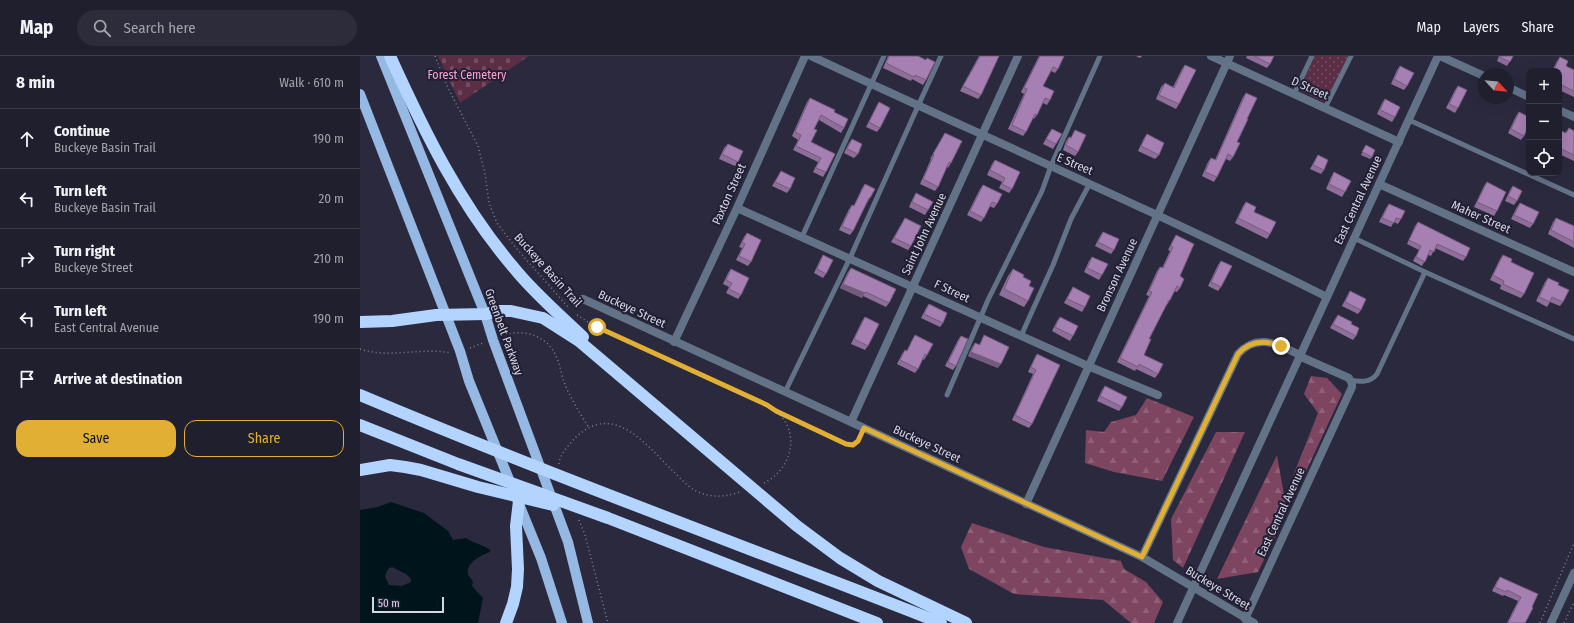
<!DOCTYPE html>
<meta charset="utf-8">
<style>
body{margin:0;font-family:"Fira Sans Condensed",sans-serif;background:#2d2c3a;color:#f1f3f6}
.controls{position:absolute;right:12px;top:12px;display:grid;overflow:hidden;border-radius:8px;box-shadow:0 4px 16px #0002}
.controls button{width:36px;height:36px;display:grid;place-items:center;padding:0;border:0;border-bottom:1px solid #3d3d4a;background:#201f2e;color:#f1f3f6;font:20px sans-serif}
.compass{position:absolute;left:1118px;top:12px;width:36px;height:36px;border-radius:50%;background:#201f2e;box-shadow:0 4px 16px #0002;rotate:116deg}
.scale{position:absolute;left:12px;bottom:10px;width:72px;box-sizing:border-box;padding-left:4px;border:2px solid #d6d6e4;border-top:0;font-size:11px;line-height:14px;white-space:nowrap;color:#d6d6e4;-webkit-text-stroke:3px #211f34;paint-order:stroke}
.stop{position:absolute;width:12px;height:12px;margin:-9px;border:3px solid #e1af34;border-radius:50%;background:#fff}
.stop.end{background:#e1af34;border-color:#fff;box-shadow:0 1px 4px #0008}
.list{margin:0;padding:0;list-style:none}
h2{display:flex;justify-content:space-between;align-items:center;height:52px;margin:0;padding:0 16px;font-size:17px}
h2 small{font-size:13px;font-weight:400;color:#a2a2aa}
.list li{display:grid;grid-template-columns:26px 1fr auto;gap:12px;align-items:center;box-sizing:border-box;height:60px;padding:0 16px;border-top:1px solid #3d3d4a}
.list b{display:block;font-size:15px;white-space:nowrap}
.list p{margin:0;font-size:13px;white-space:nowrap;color:#a2a2aa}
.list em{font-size:13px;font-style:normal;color:#a2a2aa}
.actions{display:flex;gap:8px;padding:12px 16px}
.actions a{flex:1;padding:9px 0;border:1px solid #e1af34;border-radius:12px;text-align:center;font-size:14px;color:#e1af34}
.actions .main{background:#e1af34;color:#111}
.icon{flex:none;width:22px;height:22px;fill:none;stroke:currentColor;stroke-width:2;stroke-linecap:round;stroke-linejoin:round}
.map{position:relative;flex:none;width:1214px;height:567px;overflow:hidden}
header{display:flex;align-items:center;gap:24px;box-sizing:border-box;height:56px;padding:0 20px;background:#201f2e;border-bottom:1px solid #3d3d4a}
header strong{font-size:19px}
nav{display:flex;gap:22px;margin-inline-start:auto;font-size:14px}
.search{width:280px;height:36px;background:#2d2c3a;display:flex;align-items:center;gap:10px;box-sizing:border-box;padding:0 14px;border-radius:22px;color:#a2a2aa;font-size:15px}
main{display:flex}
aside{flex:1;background:#201f2e}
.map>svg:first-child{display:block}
.forest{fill:url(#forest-firs)}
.cemetery{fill:url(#cemetery-stones)}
.park{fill:url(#park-dots)}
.water{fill:#00141c;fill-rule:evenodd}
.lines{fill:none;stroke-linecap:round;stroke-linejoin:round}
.path{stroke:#818092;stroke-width:1.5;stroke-dasharray:1 3;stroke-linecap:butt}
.service{stroke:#627388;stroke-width:5}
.minor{stroke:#627388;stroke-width:8}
.tertiary{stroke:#627388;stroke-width:8}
.primary{stroke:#96b9e4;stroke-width:10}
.motorway{stroke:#b3d4fe;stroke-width:12}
.wall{fill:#8f6e99}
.shaded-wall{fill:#745a7d}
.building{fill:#a680b2;stroke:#745a7d}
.route{stroke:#e1af34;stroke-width:5}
.labels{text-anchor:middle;stroke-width:4;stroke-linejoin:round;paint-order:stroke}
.park-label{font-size:12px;fill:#fba3cd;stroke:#211f34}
.street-label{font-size:12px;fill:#d6d6e4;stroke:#211f34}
</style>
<header>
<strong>Map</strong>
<div class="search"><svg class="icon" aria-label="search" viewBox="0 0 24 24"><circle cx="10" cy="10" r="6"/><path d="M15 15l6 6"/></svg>Search here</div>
<nav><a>Map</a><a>Layers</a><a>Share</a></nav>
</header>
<main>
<aside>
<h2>8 min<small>Walk · 610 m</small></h2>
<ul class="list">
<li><svg class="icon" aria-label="ahead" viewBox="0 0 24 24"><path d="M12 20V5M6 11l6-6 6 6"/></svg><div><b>Continue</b><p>Buckeye Basin Trail</p></div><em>190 m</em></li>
<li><svg class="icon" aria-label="left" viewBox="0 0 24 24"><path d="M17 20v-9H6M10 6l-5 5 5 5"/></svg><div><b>Turn left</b><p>Buckeye Basin Trail</p></div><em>20 m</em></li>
<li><svg class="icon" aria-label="right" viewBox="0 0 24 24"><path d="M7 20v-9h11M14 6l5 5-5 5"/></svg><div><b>Turn right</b><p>Buckeye Street</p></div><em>210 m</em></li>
<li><svg class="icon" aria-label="left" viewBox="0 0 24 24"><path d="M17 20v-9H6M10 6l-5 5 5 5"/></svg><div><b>Turn left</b><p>East Central Avenue</p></div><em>190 m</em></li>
<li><svg class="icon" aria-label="arrive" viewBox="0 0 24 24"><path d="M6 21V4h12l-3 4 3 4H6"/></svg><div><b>Arrive at destination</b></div></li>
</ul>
<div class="actions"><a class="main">Save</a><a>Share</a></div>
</aside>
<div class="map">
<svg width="1214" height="567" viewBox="0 0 1214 567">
<defs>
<pattern id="forest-firs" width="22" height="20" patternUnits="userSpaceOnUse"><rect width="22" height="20" fill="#7e4561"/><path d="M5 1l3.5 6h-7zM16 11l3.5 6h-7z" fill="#905f78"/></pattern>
<pattern id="cemetery-stones" width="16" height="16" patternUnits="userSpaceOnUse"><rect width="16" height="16" fill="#5c2e45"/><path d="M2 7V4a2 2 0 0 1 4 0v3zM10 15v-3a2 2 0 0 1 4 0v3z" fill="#734c60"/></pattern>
<pattern id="park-dots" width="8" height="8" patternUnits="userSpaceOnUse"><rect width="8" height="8" fill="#5c2e45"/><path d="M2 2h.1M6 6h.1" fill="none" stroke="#734c60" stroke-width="1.8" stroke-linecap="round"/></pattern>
</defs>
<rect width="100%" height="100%" fill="#2a293e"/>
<g class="forest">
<path d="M951,320L967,322L982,338L941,426L933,420L958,357L944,338Z"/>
<path d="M787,342L834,361L802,425L754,416L725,407L726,374L744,376L751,366L776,359Z"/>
<path d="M856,376H885L823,512L813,504L811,463Z"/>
<path d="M917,399L927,456L898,516L857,523Z"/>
<path d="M612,467L684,491L761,505L764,513L786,526L803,546L794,567H771L743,544L654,538L609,513L601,491Z"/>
</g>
<path class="cemetery" d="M78,0H169L100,47Z"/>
<path class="park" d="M955,0H988L966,47L939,34Z"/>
<path class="water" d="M31,446L64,457L88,475L93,484L106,482C114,488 123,488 130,494V496C123,498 105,507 108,518C108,520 112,523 113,526L112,530L123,542L118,567H0V454L18,451ZM32,511L46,518L51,523V526L42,530L29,529L25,520L28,513Z"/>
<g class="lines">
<g class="path">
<path d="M75,0L88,32L118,90L125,118L129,147L137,167L156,192L208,251"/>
<path d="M217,259L231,268L407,349L415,354"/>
<path d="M142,280C162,272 187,279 196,300C200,308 201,318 204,326C210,342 220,357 229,372"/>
<path d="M110,292L123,287"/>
<path d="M0,293C30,303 61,291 91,297"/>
<path d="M199,408C199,399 209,389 215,382C254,344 287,390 315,417C322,424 329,432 338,436C353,442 365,441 380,436"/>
<path d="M404,427C426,416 438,390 426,367C423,362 419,358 416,355L486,388L493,389L500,379"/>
<path d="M219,464L225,479L248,567"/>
<path d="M1180,567L1214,487"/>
<path d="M1204,567L1214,546"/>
</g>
<g class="service">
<path d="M934,38L952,0"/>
<path d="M558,50L581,0"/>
<path d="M965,52L991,0"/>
<path d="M1049,64L1214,139"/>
<path d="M442,181L524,0"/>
<path d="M994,182L1065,216L1214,283"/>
<path d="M661,280L693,209L711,163L730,127"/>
<path d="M990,324C1000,326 1010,327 1017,318L1065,216"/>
<path d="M425,336L490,202L558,50"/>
<path d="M587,339L628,244L682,135L691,110L740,0"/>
</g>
<g class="minor">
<path d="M451,0C623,80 797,156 967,241"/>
<path d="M851,0L1039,86"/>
<path d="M1080,0L1124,20"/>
<path d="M1148,31L1169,41"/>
<path d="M1199,54L1214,61"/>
<path d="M1019,128L1214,216"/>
<path d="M377,152L728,310L798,339"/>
<path d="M223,243L491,366L782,501L878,298C898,276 918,289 940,299"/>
<path d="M314,286L377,152L445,0"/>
<path d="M491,366L658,0"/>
<path d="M666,448L870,0"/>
<path d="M885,563L992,331V328L989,322L939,300"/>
</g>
<g class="tertiary">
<path d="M782,501L894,567"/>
<path d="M817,567L1078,0"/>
<path d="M1191,567L1214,517"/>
</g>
<g class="primary">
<path d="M21,0L125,258L133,284L208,486L228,567"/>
<path d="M0,38L100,295L109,325L181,502L202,567"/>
</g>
<g class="motorway">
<path d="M30,0C64,75 100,149 154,212C174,237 199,258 223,281"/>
<path d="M0,266L32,265L76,259L126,258L137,255H151L183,262L219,285L437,470L480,502L518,525L606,567"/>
<path d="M0,339C192,420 387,491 581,567"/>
<path d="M0,369L98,408L248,462L517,567"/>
<path d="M0,414L30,409L45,411L61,414L118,431L193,449"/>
<path d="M146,567L153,548L157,531L158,513L156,470L159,445"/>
</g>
</g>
<g class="wall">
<path d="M528,0H558L566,24L563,29L552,23L551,25L523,12Z"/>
<path d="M619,0H639L621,39L618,43L600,35Z"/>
<path d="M679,0H704L698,13L695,17L691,15L683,30L690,44L687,49L683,47L677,59L674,63L673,62L666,76L663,80L648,73L664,38L661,36Z"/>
<path d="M776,0H782L780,2Z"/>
<path d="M887,0H914L910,8L907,12L886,2Z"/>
<path d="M1139,0H1153L1147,10L1137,5Z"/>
<path d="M1200,1L1206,10L1214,14V41L1199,34V15H1192L1197,5Z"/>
<path d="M825,9L819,48L816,53L796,43L801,31L805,27L813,31L822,13Z"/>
<path d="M1040,10L1047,30L1044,34L1031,28L1037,14Z"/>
<path d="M1098,30V52L1095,57L1086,52L1095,34Z"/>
<path d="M886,37L887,63L877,86L873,101L870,105L866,103L857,121L854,126L842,120L848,106L851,102L855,104L883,41Z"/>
<path d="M450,42L474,56L484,72L481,77L459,64L454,73L451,86L475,98L466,116L463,121L453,116L458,106L433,94L438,84L432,80L447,46Z"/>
<path d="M1025,43L1035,61L1032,66L1017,58L1022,47Z"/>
<path d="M519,46L520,72L517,76L506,71L516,51Z"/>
<path d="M1159,56L1164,80L1161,84L1148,77L1156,60Z"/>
<path d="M1209,72L1214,75V105L1199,98V74L1205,77Z"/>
<path d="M692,73L696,88L693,93L683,88L689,77Z"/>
<path d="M715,74L718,96L715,100L703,94L706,85L709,81L711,82Z"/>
<path d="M585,77L591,107L588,112L587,111L578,131L575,135L560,128L571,103H570Z"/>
<path d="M787,78L799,99L795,103L778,95L784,82Z"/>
<path d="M492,83L498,98L494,102L484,97L489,87Z"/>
<path d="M368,88L378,106L375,110L359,103L364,92Z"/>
<path d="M1006,89L1012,101L1010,103L1001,99Z"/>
<path d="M958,99L964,114L961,118L950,113L955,104Z"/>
<path d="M635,104L652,133L649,137L639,132L642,126L627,119L632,108Z"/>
<path d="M421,115L430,133L427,137L412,130Z"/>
<path d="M974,116L985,136L982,141L966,133L971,121Z"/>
<path d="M1127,126L1137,155L1134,160L1114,151L1124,130Z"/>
<path d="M505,128L510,142L507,147V146L493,175L490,179L479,174L489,153L492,149L494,150L502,132Z"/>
<path d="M623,129L637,148L634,152L629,150L624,162L621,166L607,159L620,133Z"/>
<path d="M1153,130L1157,145L1154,149L1145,145L1150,134Z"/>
<path d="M556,137L568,154L565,159L549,151L553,142Z"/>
<path d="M886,146L910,178L907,183L875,167L883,150Z"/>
<path d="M1160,147L1173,168L1170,172L1151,163L1157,151Z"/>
<path d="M1029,148L1041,163L1038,168L1034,166L1031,171L1019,166L1026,152Z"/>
<path d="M545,162L551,190L548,194L531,186Z"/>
<path d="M1196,162L1214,170V192L1188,178L1193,166Z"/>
<path d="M1058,166L1106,201L1103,205L1075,192L1071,200L1068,199L1062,210L1053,205L1059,194L1047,188L1055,170Z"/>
<path d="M743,176L754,194L751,198L735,190L740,180Z"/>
<path d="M387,177L391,206L388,210L376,204L382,192L379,191L384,181Z"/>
<path d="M816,179L820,220V232L817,236L814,235L810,244L807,249L806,248L789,283L784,299L798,318L795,322L776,313L775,315L757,306L789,240L786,239L793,224L797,215L800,211L802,212L810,195L808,194L813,184Z"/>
<path d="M463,199L466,218L463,222L454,217L460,204Z"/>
<path d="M1143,199L1151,206L1164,238L1161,242L1140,233L1141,229L1130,224L1140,203Z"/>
<path d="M732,201L742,219L739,224L724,216L729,205Z"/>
<path d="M861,205V231L858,235L848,230L858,209Z"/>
<path d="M491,212L529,247L526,251L503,240L502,242L480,232L488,216Z"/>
<path d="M371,213L381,239L378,243L366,237L369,231L363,228L368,217Z"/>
<path d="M653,213L663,221L669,230L668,245L664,251L639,239L648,220Z"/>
<path d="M1188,222L1198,229L1203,246L1200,250L1190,246L1187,251L1176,245L1185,226Z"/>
<path d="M713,231L725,251L722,256L704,247L710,236Z"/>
<path d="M990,235L1001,254L998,258L982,250L987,240Z"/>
<path d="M569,248L583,267L580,271L561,262L566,252Z"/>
<path d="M978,259L991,268L996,280L993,284L970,272L975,263Z"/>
<path d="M505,261L508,290L505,294L491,288L502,265Z"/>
<path d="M700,261L713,280L710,285L692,275L697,265Z"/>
<path d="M555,279L567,299L564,304L563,303L558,313L555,317L537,308L542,298L545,294L547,295L552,284Z"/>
<path d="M624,279L638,312L608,300L612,291L615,287L619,289Z"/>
<path d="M601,280L596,310L593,314L585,310L598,284Z"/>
<path d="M677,298L672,368L669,372L652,364L673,318L668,316L674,303Z"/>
<path d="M745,330L762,351L759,355L737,345L742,334Z"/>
<path d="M1140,521L1172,551L1165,567H1147L1158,545L1144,539L1143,540L1132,535L1137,525Z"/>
</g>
<g class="shaded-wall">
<path d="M483,228L505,237L502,242L480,232Z"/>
<path d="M611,296L641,308L638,312L608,300Z"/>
</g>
<g class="building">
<path d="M529,0H558L566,4L567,2L575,6L566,24L555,19L554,21L526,7Z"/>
<path d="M620,0H639L621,39L603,30Z"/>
<path d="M680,0H704L698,13L693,11L683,30L694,35L690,44L685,42L677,59L675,58L666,76L652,69L667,33L664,32Z"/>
<path d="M894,0H914L910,8Z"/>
<path d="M1140,0H1153L1150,6L1140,1Z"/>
<path d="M1200,1L1208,5L1206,10L1214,14V35L1199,28V15H1193Z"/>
<path d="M825,9L836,14L819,48L799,39L805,27L814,32Z"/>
<path d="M1040,10L1054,17L1047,30L1034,23Z"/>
<path d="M1098,30L1107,34L1098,52L1089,48Z"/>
<path d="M886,37L897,42L887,63H888L877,86L880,87L873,101L868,98L857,121L845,116L851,102L856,104Z"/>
<path d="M450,42L475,54L474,56L488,63L484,72L461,59L454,73L457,74L451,86L475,98L466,116L456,112L461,102L436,90L441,79L435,76Z"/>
<path d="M1025,43L1040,51L1035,61L1020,54Z"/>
<path d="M519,46L530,52L520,72L509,66Z"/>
<path d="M1159,56L1169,61V69L1164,80L1151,73Z"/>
<path d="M1209,72L1214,75V99L1199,92V74L1206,77Z"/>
<path d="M692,73L702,78L696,88L686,83Z"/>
<path d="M715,74L726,79L718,96L706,89L709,81L711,82Z"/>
<path d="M585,77L602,85L591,107L589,106L578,131L563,123L574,99L573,98Z"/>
<path d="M787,78L804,87L799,99L781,90Z"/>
<path d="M492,83L502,88L498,98L487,93Z"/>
<path d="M368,88L383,95L378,106L362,98Z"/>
<path d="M1006,89L1015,94L1012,101L1002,96Z"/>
<path d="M958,99L968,104L964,114L953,109Z"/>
<path d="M635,104L660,116L652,133L642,128L645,122L630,114Z"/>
<path d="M421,115L435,122L430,133L415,126Z"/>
<path d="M974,116L991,125L985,136L969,128Z"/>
<path d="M1127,126L1146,136L1137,155L1117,146Z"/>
<path d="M505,128L515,133L510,142H509L493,175L482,170L492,149L494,150Z"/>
<path d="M623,129L642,138L637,148L632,146L624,162L610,155Z"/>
<path d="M1153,130L1162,135L1157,145L1148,140Z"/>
<path d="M556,137L573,146L568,154L552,146Z"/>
<path d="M886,146L896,151L894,156L916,166L910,178L878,162Z"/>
<path d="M1160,147L1179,156L1173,168L1154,159Z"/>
<path d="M1029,148L1045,155L1041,163L1036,162L1034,167L1022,162Z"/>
<path d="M545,162L561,170L551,190L534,182Z"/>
<path d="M1196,162L1214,170V186L1191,174Z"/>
<path d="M1058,166L1110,192L1106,201L1077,188L1074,196L1070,194L1065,206L1056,201L1061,190L1049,184Z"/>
<path d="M743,176L759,183L754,194L738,186Z"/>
<path d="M387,177L401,184L391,206L379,200L385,188L382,186Z"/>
<path d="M816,179L834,188L820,220L824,223L820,232L817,230L810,244H809L789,283H791L784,299L803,308L798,318L779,308L778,311L760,302L792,236L789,235L796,220L800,211L803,212L813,191L811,189Z"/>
<path d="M463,199L473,204L466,218L457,213Z"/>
<path d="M1143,199L1152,203L1151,206L1174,217L1164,238L1143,228L1144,225L1133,219Z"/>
<path d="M732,201L748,208L742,219L727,212Z"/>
<path d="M861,205L872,210L861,231L851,226Z"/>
<path d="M491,212L536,233L529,247L506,236L505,237L483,228Z"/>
<path d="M371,213L389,222L381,239L369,233L372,227L366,224Z"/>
<path d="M653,213L664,219L663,221L671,225L669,230L674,232L668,245L644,233Z"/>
<path d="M1188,222L1199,227L1198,229L1209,234L1203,246L1192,241L1190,246L1179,241Z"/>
<path d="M713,231L730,240L725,251L707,243Z"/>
<path d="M990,235L1006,243L1001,254L985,246Z"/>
<path d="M569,248L587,257L583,267L564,258Z"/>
<path d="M978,259L992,266L991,268L999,272L996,280L973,268Z"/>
<path d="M505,261L519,268L508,290L494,283Z"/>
<path d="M700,261L718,270L713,280L695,271Z"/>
<path d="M555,279L573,288L567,299L565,298L558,313L540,304L545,294L547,295Z"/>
<path d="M624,279L649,291L641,308L611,296L615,287L620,289Z"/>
<path d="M601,280L608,283L596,310L588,306Z"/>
<path d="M677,298L700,309L672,368L655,359L676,314L671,311Z"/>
<path d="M745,330L767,341L762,351L740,340Z"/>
<path d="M1140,521L1178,538L1172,551L1173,552L1165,567H1148L1161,541L1147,534L1146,536L1135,531Z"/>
</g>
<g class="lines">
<path class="route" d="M237,271L407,349L416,355L486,388L493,389L498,385L504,372L782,501L878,298C890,284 905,284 921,290"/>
</g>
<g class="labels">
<g class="park-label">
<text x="107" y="23">Forest Cemetery</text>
</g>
<g class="street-label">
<text transform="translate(950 32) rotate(24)" y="4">D Street</text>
<text transform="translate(715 108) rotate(23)" y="4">E Street</text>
<text transform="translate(369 138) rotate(-66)" y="4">Paxton Street</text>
<text transform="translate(998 144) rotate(-65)" y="4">East Central Avenue</text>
<text transform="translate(1121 161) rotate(24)" y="4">Maher Street</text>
<text transform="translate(564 178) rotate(-65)" y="4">Saint John Avenue</text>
<text transform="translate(188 214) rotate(48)" y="4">Buckeye Basin Trail</text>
<text transform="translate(757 219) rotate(-65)" y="4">Bronson Avenue</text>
<text transform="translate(592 235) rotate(25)" y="4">F Street</text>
<text transform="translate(272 253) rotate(25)" y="4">Buckeye Street</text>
<text transform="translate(144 276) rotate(70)" y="4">Greenbelt Parkway</text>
<text transform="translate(567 388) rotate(25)" y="4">Buckeye Street</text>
<text transform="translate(921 456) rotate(-65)" y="4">East Central Avenue</text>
<text transform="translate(858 532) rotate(31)" y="4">Buckeye Street</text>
</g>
</g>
</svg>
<div class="controls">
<button>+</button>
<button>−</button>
<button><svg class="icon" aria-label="locate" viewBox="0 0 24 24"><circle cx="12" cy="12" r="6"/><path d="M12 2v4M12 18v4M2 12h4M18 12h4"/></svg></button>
</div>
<svg class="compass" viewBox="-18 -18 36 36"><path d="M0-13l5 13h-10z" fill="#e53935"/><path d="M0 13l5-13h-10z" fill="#a2a2aa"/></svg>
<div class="scale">50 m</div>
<div class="stop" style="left:237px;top:271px"></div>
<div class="stop end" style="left:921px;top:290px"></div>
</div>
</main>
